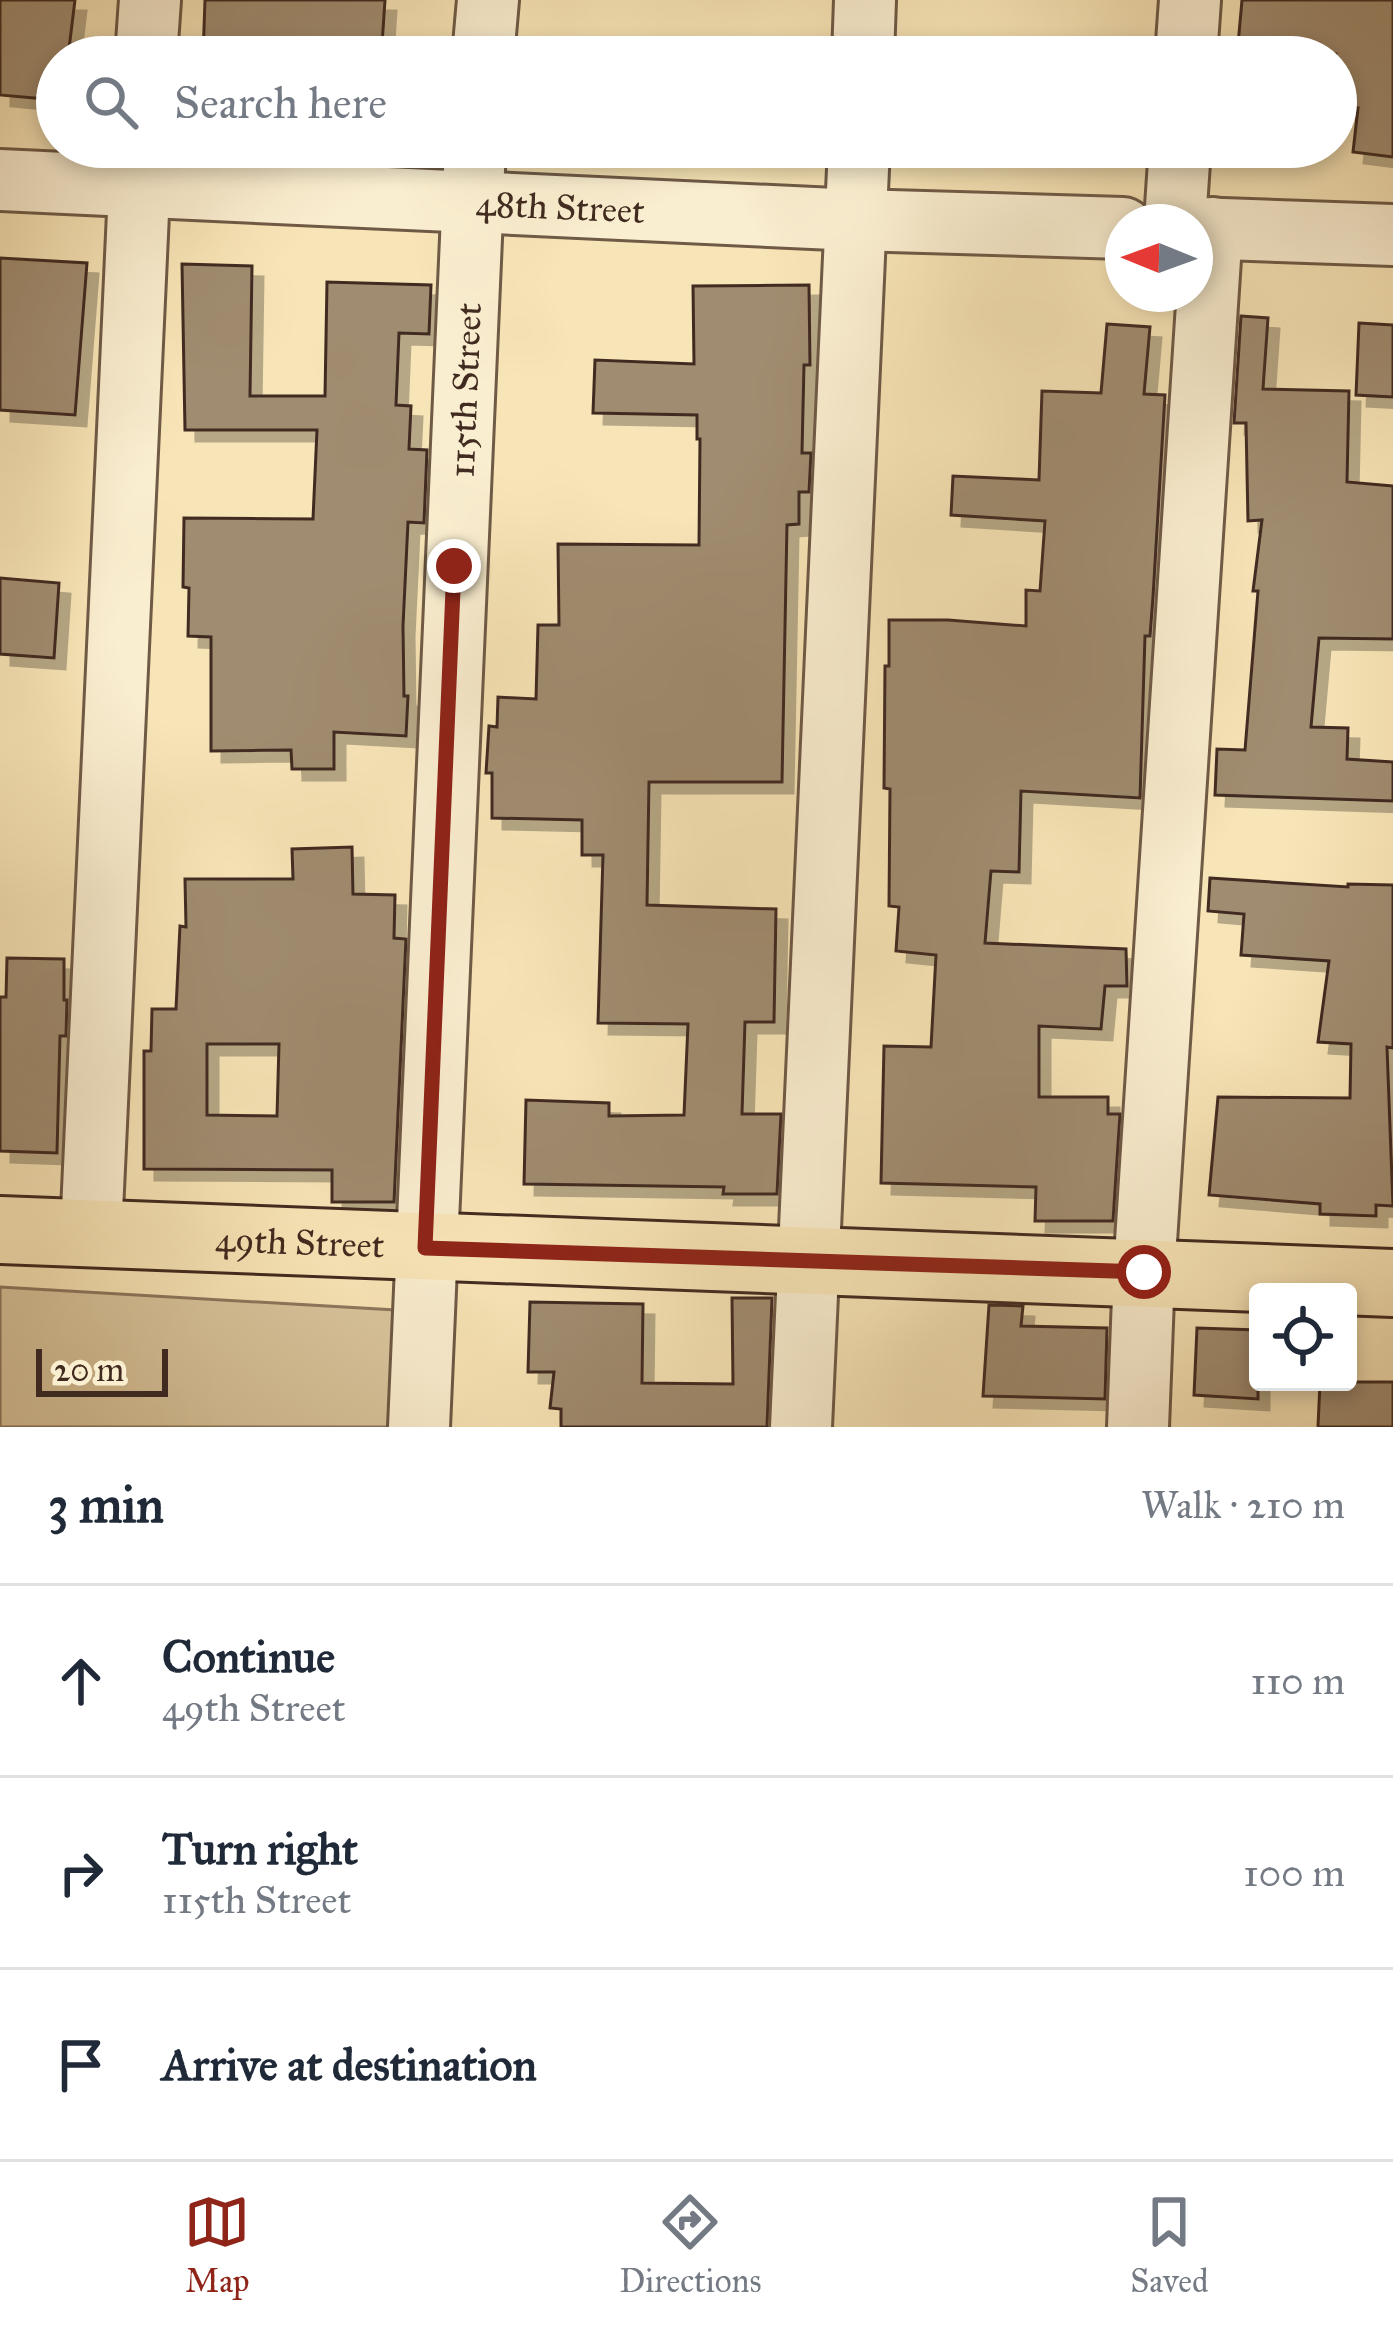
<!DOCTYPE html>
<meta charset="utf-8">
<style>
body{margin:0;font-family:"IM FELL Great Primer",serif;background:#f2f2f3;color:#1f2937}
.controls{position:absolute;right:36px;bottom:36px;display:grid;overflow:hidden;border-radius:12px;box-shadow:0 6px 18px #0003}
.controls button{width:108px;height:108px;display:grid;place-items:center;padding:0;border:0;border-bottom:3px solid #e0e1e3;background:#fff;color:#1f2937;font:60px sans-serif}
.compass{position:absolute;left:1105px;top:204px;width:108px;height:108px;border-radius:50%;background:#fff;box-shadow:0 6px 18px #0003;rotate:271deg}
.scale{position:absolute;left:36px;bottom:30px;width:132px;box-sizing:border-box;padding-left:12px;border:6px solid #412b20;border-top:0;font-size:33px;line-height:42px;white-space:nowrap;color:#412b20;-webkit-text-stroke:9px #faeed0;paint-order:stroke}
.stop{position:absolute;width:36px;height:36px;margin:-27px;border:9px solid #8f2418;border-radius:50%;background:#fff}
.stop.end{background:#8f2418;border-color:#fff;box-shadow:0 3px 12px #0008}
.list{margin:0;padding:0;list-style:none}
h2{display:flex;justify-content:space-between;align-items:center;height:156px;margin:0;padding:0 48px;font-size:51px}
h2 small{font-size:39px;font-weight:400;color:#747a83}
.list li{display:grid;grid-template-columns:78px 1fr auto;gap:36px;align-items:center;box-sizing:border-box;height:192px;padding:0 48px;border-top:3px solid #e0e1e3}
.list b{display:block;font-size:45px;white-space:nowrap}
.list p{margin:0;font-size:39px;white-space:nowrap;color:#747a83}
.list em{font-size:39px;font-style:normal;color:#747a83}
.icon{flex:none;width:66px;height:66px;fill:none;stroke:currentColor;stroke-width:2;stroke-linecap:round;stroke-linejoin:round}
.map{position:relative;flex:none;width:1393px;height:1427px;overflow:hidden}
.search{position:absolute;background:#fff;box-shadow:0 6px 18px #0003;left:36px;right:36px;top:36px;height:132px;display:flex;align-items:center;gap:30px;box-sizing:border-box;padding:0 42px;border-radius:66px;color:#747a83;font-size:45px}
.sheet{height:732px;background:#fff}
nav{display:flex;justify-content:space-around;align-items:center;box-sizing:border-box;height:168px;border-top:3px solid #e0e1e3;background:#fff;font-size:33px;color:#747a83}
nav a{display:grid;justify-items:center;gap:6px}
nav .on{color:#8f2418}
.map>svg:first-child{display:block}
.green{fill:#d9c59d;stroke:#8d785e;stroke-width:3}
.building{fill:#a08c6f;stroke:#412b20;stroke-width:3;fill-rule:evenodd;filter:url(#shadow)}
.lines{fill:none;stroke-linecap:round;stroke-linejoin:round}
.minor-casing{stroke:#6f5a46;stroke-width:66}
.major-casing{stroke:#412b20;stroke-width:72}
.minor{stroke:#faeed0;stroke-width:60}
.major{stroke:#f8e5b7;stroke-width:66}
.route{stroke:#8f2418;stroke-width:15}
.labels{text-anchor:middle;stroke-width:9;stroke-linejoin:round;paint-order:stroke}
.street-label{font-size:36px;fill:#412b20;stroke:#faeed0}
</style>
<div class="map">
<svg width="1393" height="1427" viewBox="0 0 1393 1427">
<defs>
<filter id="shadow"><feDropShadow dx="11" dy="11" stdDeviation="0" flood-color="#0004"/></filter>
</defs>
<rect width="100%" height="100%" fill="#f8e5b7"/>
<filter id="stains"><feTurbulence type="fractalNoise" baseFrequency=".00167" numOctaves="4"/><feColorMatrix values="0 0 0 0 .2 0 0 0 0 .09 0 0 0 0 .02 0 0 0 .5 -.17"/></filter>
<radialGradient id="worn" r=".72"><stop offset=".6" stop-color="#630" stop-opacity="0"/><stop offset="1" stop-color="#630" stop-opacity=".3"/></radialGradient>
<path class="green" d="M0,1287L395,1310L388,1427H0Z"/>
<g class="building">
<path d="M0,0H75L68,57H57V100L0,95Z"/>
<path d="M205,0H385L382,45L300,38V57H203Z"/>
<path d="M1242,0H1393V157L1353,152L1358,108L1336,107V54L1238,45Z"/>
<path d="M0,258L87,263L75,415L0,410Z"/>
<path d="M182,264L252,266L250,396H325L327,282L431,285L429,334L399,333L396,405L411,406L409,449L427,450L424,523L408,522L403,626L404,696H408L406,736L334,732V769H292L291,750L211,751V637L188,636L189,588L183,587L184,518L313,519L317,430H185Z"/>
<path d="M809,285L810,365H804L802,453H811L809,492H799V524L787,525L782,782H649L647,905L776,909L774,1022H745L742,1114H781L777,1194H723L724,1187L524,1184L526,1100L609,1103V1116L684,1115L688,1024L598,1023L603,855H582V820L492,818V773H486L489,726L497,727L498,697L536,699L538,625H559L558,544L699,545L700,439H697V415L593,413L595,360L694,364L693,286Z"/>
<path d="M1241,316L1268,318L1263,389L1349,391L1347,482L1393,486V639L1319,638L1311,727L1348,728L1347,759L1393,762V801L1215,795L1217,749L1245,750L1258,591H1253L1262,520L1248,521L1246,423H1234Z"/>
<path d="M1359,323L1393,325V397L1356,395Z"/>
<path d="M1107,324L1150,327L1144,394L1165,395L1153,597L1150,636H1145L1140,798L1021,791L1019,872L991,871L985,943L1126,949L1127,986H1105L1101,1029L1039,1026V1097H1108V1114H1120L1113,1221H1035L1036,1187L881,1183L884,1046L931,1047L936,955L896,951L899,907L889,906L890,789L884,788L885,666H889V620H948L1026,626V590L1040,591L1045,521L951,515L953,476L1039,480L1042,391L1101,393Z"/>
<path d="M0,578L59,583L54,658L0,654Z"/>
<path d="M352,847L353,894L395,895L394,938L406,939L394,1202H332V1170L144,1169V1051H151L152,1009H176L180,926L186,927L185,879H293L292,849ZM207,1044H279L277,1116L207,1115Z"/>
<path d="M1210,878L1348,887V884L1393,885V1048L1387,1047L1393,1206L1376,1205V1216L1320,1214V1204L1209,1195L1218,1097L1350,1098L1351,1044L1318,1042L1329,961L1241,955L1244,914L1208,911Z"/>
<path d="M7,958L64,959V1000H67L66,1036H60L57,1153L0,1151V997H6Z"/>
<path d="M732,1298H772L767,1427H561V1409L550,1408L554,1372H528L530,1302L643,1304L642,1383L733,1384Z"/>
<path d="M989,1305L1023,1306L1021,1326L1107,1328L1105,1399L983,1396Z"/>
<path d="M1197,1328L1258,1330V1399L1194,1395Z"/>
<path d="M1320,1382H1393V1427H1318Z"/>
</g>
<g class="lines">
<defs>
<g id="minor">
<path d="M146,57L150,0"/>
<path d="M483,57L488,0"/>
<path d="M863,57L865,0"/>
<path d="M1186,57L1190,0"/>
<path id="s1" d="M0,180L856,220L1123,228"/>
<path d="M1175,222L1180,147"/>
<path d="M1195,228L1393,235"/>
<path d="M91,1233L141,148"/>
<path id="s2" d="M419,1427L475,147"/>
<path d="M801,1427L859,147"/>
<path d="M1138,1427L1144,1272L1212,228"/>
</g>
<g id="major">
<path id="s3" d="M0,1230L1393,1283"/>
</g>
</defs>
<use href="#minor" class="minor-casing"/>
<use href="#major" class="major-casing"/>
<use href="#minor" class="minor"/>
<use href="#major" class="major"/>
</g>
<g class="lines">
<path class="route" d="M454,566L425,1248L1144,1272"/>
</g>
<g class="labels">
<g class="street-label">
<text dy="13" stroke="none"><textPath href="#s1" startOffset="561">48th Street</textPath></text>
<text dy="13" stroke="none"><textPath href="#s2" startOffset="1038">115th Street</textPath></text>
<text dy="13" stroke="none"><textPath href="#s3" startOffset="300">49th Street</textPath></text>
</g>
</g>
<rect width="100%" height="100%" filter="url(#stains)"/>
<rect width="100%" height="100%" fill="url(#worn)"/>
</svg>
<div class="controls">
<button><svg class="icon" aria-label="locate" viewBox="0 0 24 24"><circle cx="12" cy="12" r="6"/><path d="M12 2v4M12 18v4M2 12h4M18 12h4"/></svg></button>
</div>
<svg class="compass" viewBox="-18 -18 36 36"><path d="M0-13l5 13h-10z" fill="#e53935"/><path d="M0 13l5-13h-10z" fill="#747a83"/></svg>
<div class="scale">20 m</div>
<div class="stop" style="left:1144px;top:1272px"></div>
<div class="stop end" style="left:454px;top:566px"></div>
<div class="search"><svg class="icon" aria-label="search" viewBox="0 0 24 24"><circle cx="10" cy="10" r="6"/><path d="M15 15l6 6"/></svg>Search here</div>
</div>
<section class="sheet">
<h2>3 min<small>Walk · 210 m</small></h2>
<ul class="list">
<li><svg class="icon" aria-label="ahead" viewBox="0 0 24 24"><path d="M12 20V5M6 11l6-6 6 6"/></svg><div><b>Continue</b><p>49th Street</p></div><em>110 m</em></li>
<li><svg class="icon" aria-label="right" viewBox="0 0 24 24"><path d="M7 20v-9h11M14 6l5 5-5 5"/></svg><div><b>Turn right</b><p>115th Street</p></div><em>100 m</em></li>
<li><svg class="icon" aria-label="arrive" viewBox="0 0 24 24"><path d="M6 21V4h12l-3 4 3 4H6"/></svg><div><b>Arrive at destination</b></div></li>
</ul>
</section>
<nav>
<a class="on"><svg class="icon" aria-label="map" viewBox="0 0 24 24"><path d="M3 6l6-2 6 2 6-2v14l-6 2-6-2-6 2zM9 4v14M15 6v14"/></svg>Map</a>
<a><svg class="icon" aria-label="directions" viewBox="0 0 24 24"><path d="M12 3l9 9-9 9-9-9zM9 14v-3h6M13 9l2 2-2 2"/></svg>Directions</a>
<a><svg class="icon" aria-label="saved" viewBox="0 0 24 24"><path d="M7 4h10v16l-5-4-5 4z"/></svg>Saved</a>
</nav>
